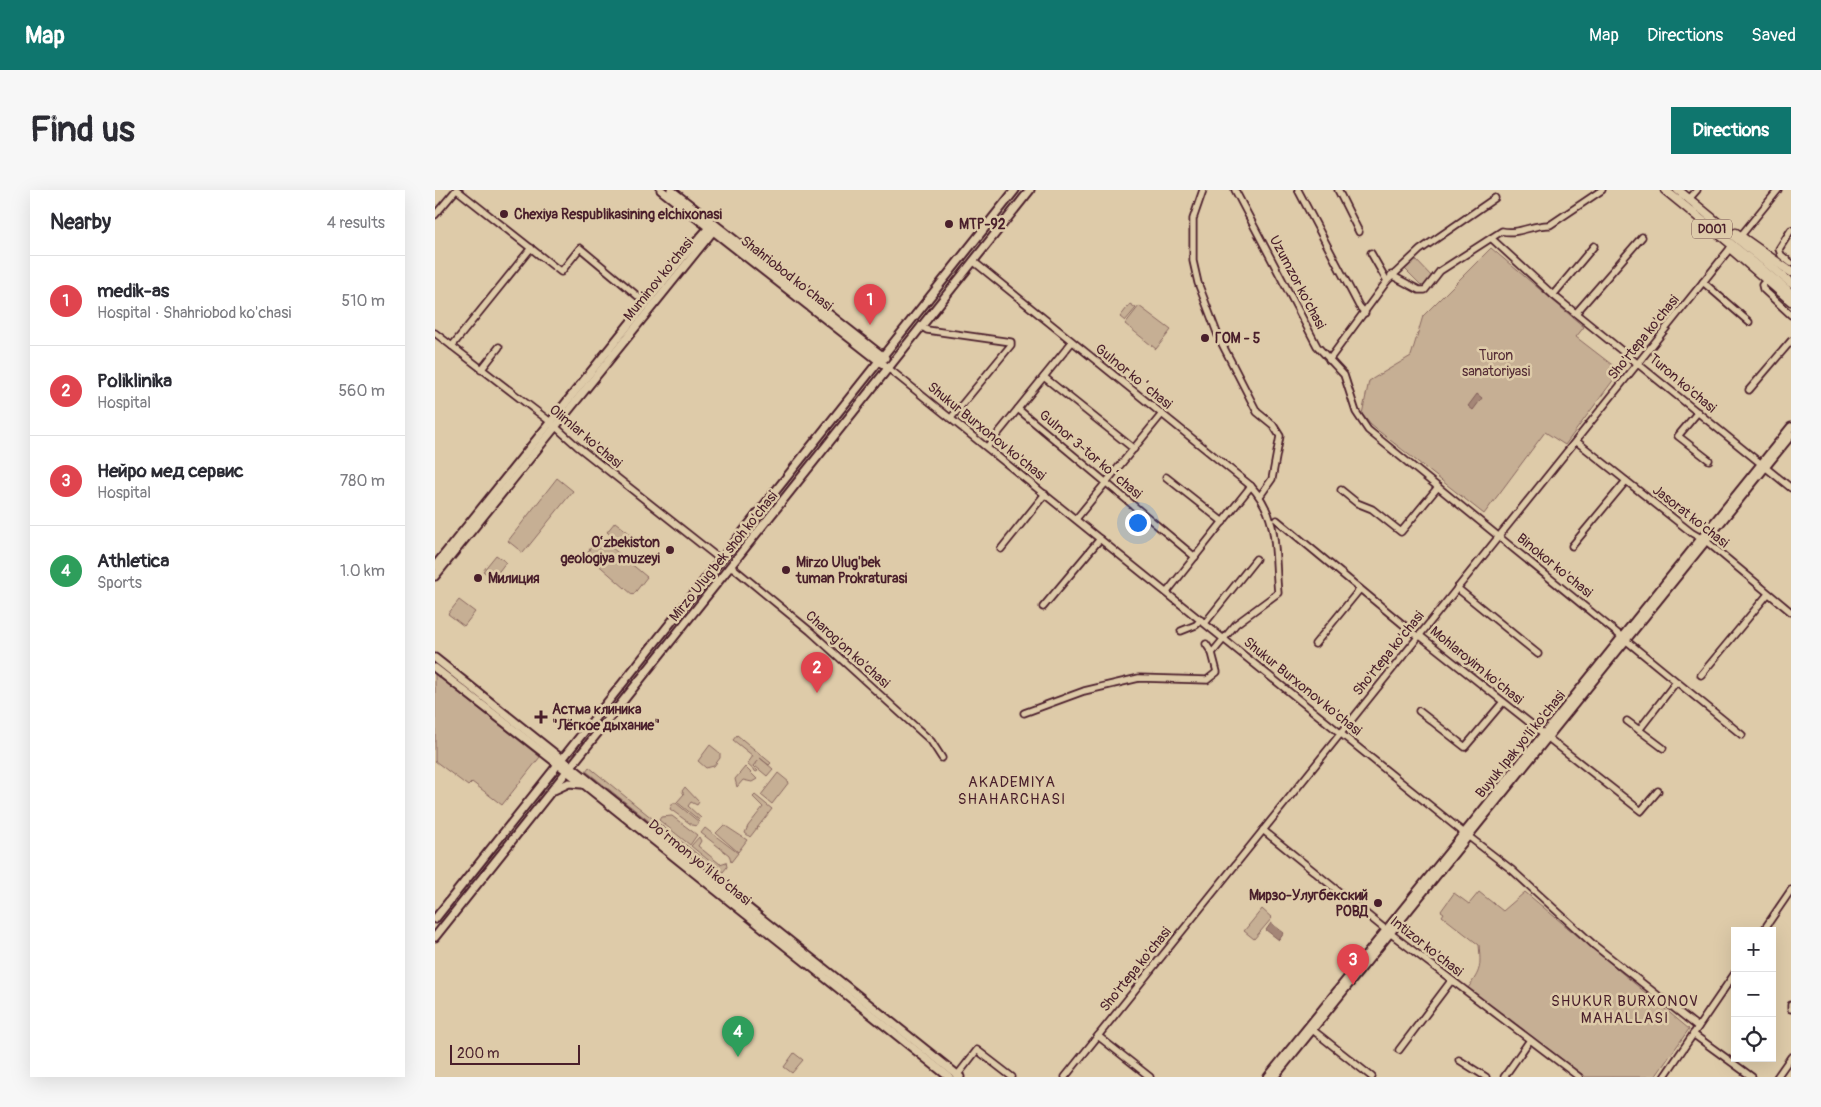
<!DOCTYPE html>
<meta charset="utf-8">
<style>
body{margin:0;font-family:Pangolin,sans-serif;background:#f7f7f7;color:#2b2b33}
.controls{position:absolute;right:15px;bottom:15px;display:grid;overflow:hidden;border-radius:0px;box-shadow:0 5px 20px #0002}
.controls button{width:45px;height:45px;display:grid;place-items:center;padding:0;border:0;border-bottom:1px solid #e1e1e2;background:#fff;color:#2b2b33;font:25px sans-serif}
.scale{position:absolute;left:15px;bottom:12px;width:130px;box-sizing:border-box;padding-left:5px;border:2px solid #4a1f2b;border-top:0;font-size:14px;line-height:18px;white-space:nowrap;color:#4a1f2b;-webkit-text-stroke:4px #decba9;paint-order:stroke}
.you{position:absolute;left:702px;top:332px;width:18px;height:18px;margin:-12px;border:4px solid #fff;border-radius:50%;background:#1a73e8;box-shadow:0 0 0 8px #1a73e833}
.badge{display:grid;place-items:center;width:32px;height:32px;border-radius:50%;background:#0f766e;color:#fff;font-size:16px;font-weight:700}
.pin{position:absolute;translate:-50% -41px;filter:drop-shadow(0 1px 2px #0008)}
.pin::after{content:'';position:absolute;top:26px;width:18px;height:15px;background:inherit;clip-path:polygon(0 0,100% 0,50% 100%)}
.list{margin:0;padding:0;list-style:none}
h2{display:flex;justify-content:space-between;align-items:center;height:65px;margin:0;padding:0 20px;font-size:21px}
h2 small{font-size:16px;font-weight:400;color:#7c7c81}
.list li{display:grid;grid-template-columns:32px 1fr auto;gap:15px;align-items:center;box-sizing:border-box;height:90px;padding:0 20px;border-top:1px solid #e1e1e2}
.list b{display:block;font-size:19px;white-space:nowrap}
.list p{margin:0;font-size:16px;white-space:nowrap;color:#7c7c81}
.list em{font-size:16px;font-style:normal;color:#7c7c81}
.icon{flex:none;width:28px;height:28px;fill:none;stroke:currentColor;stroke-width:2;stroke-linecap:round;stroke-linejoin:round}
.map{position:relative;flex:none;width:1356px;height:887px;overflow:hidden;border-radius:0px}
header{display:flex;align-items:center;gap:30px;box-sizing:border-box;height:70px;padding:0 25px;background:#0f766e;color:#fff}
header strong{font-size:24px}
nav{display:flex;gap:28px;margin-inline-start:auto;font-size:18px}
.intro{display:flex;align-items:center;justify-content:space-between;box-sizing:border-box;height:120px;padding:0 30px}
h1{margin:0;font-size:35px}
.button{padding:12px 22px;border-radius:0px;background:#0f766e;color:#fff;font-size:18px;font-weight:700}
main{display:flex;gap:30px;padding:0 30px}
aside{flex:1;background:#fff;border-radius:0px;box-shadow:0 5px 20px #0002}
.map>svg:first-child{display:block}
.green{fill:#c6af94;stroke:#886760}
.water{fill:#a48677;stroke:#805d59}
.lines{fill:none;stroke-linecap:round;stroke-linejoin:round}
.minor-casing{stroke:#4a1f2b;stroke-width:9}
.major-casing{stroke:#4a1f2b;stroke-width:11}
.highway-casing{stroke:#4a1f2b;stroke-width:11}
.minor{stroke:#decba9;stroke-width:5.5}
.major{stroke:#decba9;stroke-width:7}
.highway{stroke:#decba9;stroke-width:8}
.poi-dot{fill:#4a1f2b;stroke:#decba9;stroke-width:2}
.labels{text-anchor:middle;stroke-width:5;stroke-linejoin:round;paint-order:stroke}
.shield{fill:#decba9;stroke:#765351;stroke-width:1}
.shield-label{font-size:12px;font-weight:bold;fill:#4a1f2b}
.poi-label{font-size:14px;font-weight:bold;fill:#4a1f2b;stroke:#decba9;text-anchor:start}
.street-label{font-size:14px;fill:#4a1f2b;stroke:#decba9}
.park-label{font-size:14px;fill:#562d36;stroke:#decba9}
.neighbourhood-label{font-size:15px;letter-spacing:1px;fill:#4a1f2b;stroke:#decba9}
</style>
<header>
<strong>Map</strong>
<nav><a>Map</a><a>Directions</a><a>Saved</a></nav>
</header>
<div class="intro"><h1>Find us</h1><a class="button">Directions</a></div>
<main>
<aside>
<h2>Nearby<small>4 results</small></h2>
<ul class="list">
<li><span class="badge" style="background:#e0444e">1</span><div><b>medik-as</b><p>Hospital · Shahriobod ko'chasi</p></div><em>510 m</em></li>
<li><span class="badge" style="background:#e0444e">2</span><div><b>Poliklinika</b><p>Hospital</p></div><em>560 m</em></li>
<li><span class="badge" style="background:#e0444e">3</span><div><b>Нейро мед сервис</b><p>Hospital</p></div><em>780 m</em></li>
<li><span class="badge" style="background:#2e9e5b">4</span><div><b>Athletica</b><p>Sports</p></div><em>1.0 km</em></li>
</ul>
</aside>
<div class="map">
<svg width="1356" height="887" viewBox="0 0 1356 887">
<rect width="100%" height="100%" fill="#decba9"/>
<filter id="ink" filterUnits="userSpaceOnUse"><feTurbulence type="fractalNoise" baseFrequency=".02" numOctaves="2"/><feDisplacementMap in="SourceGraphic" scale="10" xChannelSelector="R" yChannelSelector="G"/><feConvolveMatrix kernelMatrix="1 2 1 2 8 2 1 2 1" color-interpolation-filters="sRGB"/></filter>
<g filter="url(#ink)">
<g class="green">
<path d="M1056,58L1149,137L1141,147L1185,181L1130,255L1110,242L1049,324L936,235L927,224L934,191L976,166L988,126Z"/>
<path d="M980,69L998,88L988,97L970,79Z"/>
<path d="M695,114L701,118L690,131L685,127Z"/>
<path d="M704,116L736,140L721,159L690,134Z"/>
<path d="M122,288L138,301L88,363L73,351Z"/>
<path d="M180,332L202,349L194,359L172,342Z"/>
<path d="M164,347L212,387L198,405L151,364Z"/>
<path d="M61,365L71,372L58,389L48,381Z"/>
<path d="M24,410L40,422L29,436L13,424Z"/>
<path d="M0,484L105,567L67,615L37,592L33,596L0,571Z"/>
<path d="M302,545L336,573L334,575L325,568L338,579L332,586L320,576L323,570L318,576L323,581L321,582L312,574L318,566L298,550Z"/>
<path d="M275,555L285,563V568L279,576L271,578L263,571Z"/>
<path d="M154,577L218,629V631L215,632L151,581Z"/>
<path d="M310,577L322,589L317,592L308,590L302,597L300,589Z"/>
<path d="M343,583L354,592L337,614L326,605Z"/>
<path d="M250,597L264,612L262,615L256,612L253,616L266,628L264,630L242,612L249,604L247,601Z"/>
<path d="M320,605L337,619L315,647L310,643L313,636L328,617L318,607Z"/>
<path d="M238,613H241L264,632L261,636L257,635L235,619Z"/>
<path d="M237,626L262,645L255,655L224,630L226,627Z"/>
<path d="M222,632L286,683L284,685L221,636Z"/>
<path d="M289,635L312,650L303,662L281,643Z"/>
<path d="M270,638L303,663L296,672L294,665L266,643Z"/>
<path d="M264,647L266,651L263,656L285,674L291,672L292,677L288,682L256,656Z"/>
<path d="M1044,702L1068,721L1090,702L1254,839L1220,887H1151L1033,798C1046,780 1046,777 1044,755L1007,726L1009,723L1006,721L1019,703L1034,714Z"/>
<path d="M827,719L837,728L819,749L809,741Z"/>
<path d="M359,863L368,870L357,883L349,877Z"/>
</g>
<g class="water">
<path d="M1042,204L1047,208L1038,220L1033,216Z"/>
<path d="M836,733L849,743L844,750L831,740Z"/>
</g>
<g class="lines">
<defs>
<g id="minor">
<path d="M22,0L126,82L145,58L211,113"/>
<path d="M768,0L758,29V71L763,93L784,148L822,222L838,235L845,246L837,289L825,306"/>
<path d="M800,0L882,156L909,185L921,222L933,240L1307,545"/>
<path d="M863,0L924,116L930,123"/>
<path d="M903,0L924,42"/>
<path d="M1254,9L1262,0"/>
<path d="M0,25L21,0"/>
<path d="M1356,40L1344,59L1346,65L1356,73"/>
<path d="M1056,48L1118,105L1356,298"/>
<path d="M1304,48L1343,0"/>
<path d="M538,71L816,296C845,328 839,363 843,403L801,434L777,463L782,482L772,490L704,488L649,501L589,523"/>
<path d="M956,85L984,100H990L1005,81L1067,41C1083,45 1098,34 1115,35L1167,0"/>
<path d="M952,91L985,60L1060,8"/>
<path d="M1331,91L1327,95L1328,99L1356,125"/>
<path d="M1268,92L1314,132"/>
<path d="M1118,105L1159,56"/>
<path d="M1141,123L1207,47"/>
<path d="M486,136L492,140L576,152V155L516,228"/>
<path d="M0,143L113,230L142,256L286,370"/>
<path d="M17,156L96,58"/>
<path d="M894,170L952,91L936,63"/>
<path d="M453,178L1029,643"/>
<path d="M46,180L64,157"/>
<path d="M609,187L699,259"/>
<path d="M1314,200L1356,151"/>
<path d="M583,219L760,367"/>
<path d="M1263,222L1243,246L1274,270"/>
<path d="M1141,251L1257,343L1271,351L1356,422"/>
<path d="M552,257L637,152"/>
<path d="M731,287L788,332"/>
<path d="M906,300L922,313L937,319L966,342L1003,297"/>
<path d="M641,329L727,224"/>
<path d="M842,330L982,446"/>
<path d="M1137,356L1191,291"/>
<path d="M566,359L610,304"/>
<path d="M296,376L375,441L496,551L507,568"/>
<path d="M1022,398L1103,464"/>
<path d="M732,402L816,296"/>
<path d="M608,417L665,349"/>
<path d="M770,433L821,369"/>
<path d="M746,441L761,435L766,430"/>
<path d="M984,445L1109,544"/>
<path d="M771,454L777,463"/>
<path d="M880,454L925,399"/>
<path d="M1266,485L1333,404"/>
<path d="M984,521L1030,557L1068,512"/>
<path d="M1192,531L1228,558"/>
<path d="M1204,540L1241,492"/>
<path d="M1112,547L1206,621L1223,601"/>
<path d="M828,640L951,740L1144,887"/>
<path d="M1033,646L1077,680L1159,755L1263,837"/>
<path d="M1328,741L1356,700"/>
<path d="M1356,815V819"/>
<path d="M874,837L937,887"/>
<path d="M1258,844L1317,887"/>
<path d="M663,846L715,887"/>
<path d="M964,860L1016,791"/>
<path d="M1024,870L1051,887"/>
<path d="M521,887L542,860L577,887"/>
<path d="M630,887L1297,56"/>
<path d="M1069,887L1095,850"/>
<path d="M1229,887L1300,783"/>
<path d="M1342,887L1356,867"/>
</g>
<g id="major">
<path d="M226,0L453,178"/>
<path d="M236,0L450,168"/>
<path d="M0,376L248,67L278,33"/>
<path d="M0,386L278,41V33"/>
<path d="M0,468L525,887"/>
<path d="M0,478L151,596L514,887"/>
<path d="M119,600L134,593L146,594"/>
<path d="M0,729L580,0"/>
<path d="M0,747L595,0"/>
<path d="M833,887L1356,237"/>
<path d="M839,887L1356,245"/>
</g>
<g id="highway">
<path d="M1230,0L1356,103"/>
<path d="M1243,0L1356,93"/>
<path d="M1301,43L1356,82"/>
<path d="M1296,59L1356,111"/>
</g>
</defs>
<use href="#minor" class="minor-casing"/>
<use href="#major" class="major-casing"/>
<use href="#highway" class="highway-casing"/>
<use href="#minor" class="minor"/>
<use href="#major" class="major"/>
<use href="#highway" class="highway"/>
</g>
</g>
<g class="poi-dot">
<circle cx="69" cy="24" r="5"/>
<circle cx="514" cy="34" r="5"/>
<circle cx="770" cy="148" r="5"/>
<circle cx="235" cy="360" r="5"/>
<circle cx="351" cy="380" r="5"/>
<circle cx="43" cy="388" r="5"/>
<path d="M103.5 519.5h5v5h5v5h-5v5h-5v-5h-5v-5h5z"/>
<circle cx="943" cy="713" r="5"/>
</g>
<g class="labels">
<rect class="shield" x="1257" y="29.5" width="40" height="19" rx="4"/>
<g class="shield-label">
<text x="1277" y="43">D001</text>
</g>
<g class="poi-label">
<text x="79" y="29">Chexiya Respublikasining elchixonasi</text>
<text x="524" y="39">MTP-92</text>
<text x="780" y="153">ГОМ - 5</text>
<text x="225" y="357" text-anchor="end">Oʻzbekiston<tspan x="225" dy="16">geologiya muzeyi</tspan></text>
<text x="361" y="377">Mirzo Ulug'bek<tspan x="361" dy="16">tuman Prokraturasi</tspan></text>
<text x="53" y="393">Милиция</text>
<text x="117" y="524">Астма клиника<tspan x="117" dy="16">"Лёгкое дыхание"</tspan></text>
<text x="933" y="710" text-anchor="end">Мирзо-Улугбекский<tspan x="933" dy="16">РОВД</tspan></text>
</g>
<g class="street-label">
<text transform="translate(352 83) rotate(38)" y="5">Shahriobod ko'chasi</text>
<text transform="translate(223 89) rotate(-51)" y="5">Muminov ko'chasi</text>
<text transform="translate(863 92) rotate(62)" y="5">Uzumzor ko'chasi</text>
<text transform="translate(1208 147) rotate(-51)" y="5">Sho'rtepa ko'chasi</text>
<text transform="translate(699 186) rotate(39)" y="5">Gulnor koʻchasi</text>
<text transform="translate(1248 193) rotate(40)" y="5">Turon ko'chasi</text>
<text transform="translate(552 241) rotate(39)" y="5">Shukur Burxonov ko'chasi</text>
<text transform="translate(151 246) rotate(40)" y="5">Olimlar ko'chasi</text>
<text transform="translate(656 264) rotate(40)" y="5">Gulnor 3-tor koʻchasi</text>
<text transform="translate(1256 326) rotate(38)" y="5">Jasorat ko'chasi</text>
<text transform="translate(288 366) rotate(-51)" y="5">Mirzo Ulug'bek shoh ko'chasi</text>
<text transform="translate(1120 375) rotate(39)" y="5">Binokor ko'chasi</text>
<text transform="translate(413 459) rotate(42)" y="5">Charog'on ko'chasi</text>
<text transform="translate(953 463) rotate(-51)" y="5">Sho'rtepa ko'chasi</text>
<text transform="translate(1042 475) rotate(39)" y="5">Mohlaroyim ko'chasi</text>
<text transform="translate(868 496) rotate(39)" y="5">Shukur Burxonov ko'chasi</text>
<text transform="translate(1085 554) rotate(-51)" y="5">Buyuk Ipak yo'li ko'chasi</text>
<text transform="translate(265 672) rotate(39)" y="5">Do‘rmon yo‘li ko‘chasi</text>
<text transform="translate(992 756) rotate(38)" y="5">Intizor ko'chasi</text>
<text transform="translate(700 779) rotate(-51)" y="5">Sho'rtepa ko'chasi</text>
</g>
<g class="park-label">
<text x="1061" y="170">Turon<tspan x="1061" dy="16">sanatoriyasi</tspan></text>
</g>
<g class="neighbourhood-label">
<text x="577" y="597">AKADEMIYA<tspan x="577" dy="17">SHAHARCHASI</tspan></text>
<text x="1190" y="816">SHUKUR BURXONOV<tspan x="1190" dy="17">MAHALLASI</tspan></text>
</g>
</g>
</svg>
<div class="controls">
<button>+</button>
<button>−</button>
<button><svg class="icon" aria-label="locate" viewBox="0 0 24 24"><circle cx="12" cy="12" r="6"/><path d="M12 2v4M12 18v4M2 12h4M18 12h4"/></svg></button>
</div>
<div class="scale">200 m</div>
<div class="you"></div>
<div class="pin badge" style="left:435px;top:135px;background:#e0444e">1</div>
<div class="pin badge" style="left:382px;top:503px;background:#e0444e">2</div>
<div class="pin badge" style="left:918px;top:795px;background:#e0444e">3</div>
<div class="pin badge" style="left:303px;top:867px;background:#2e9e5b">4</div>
</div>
</main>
